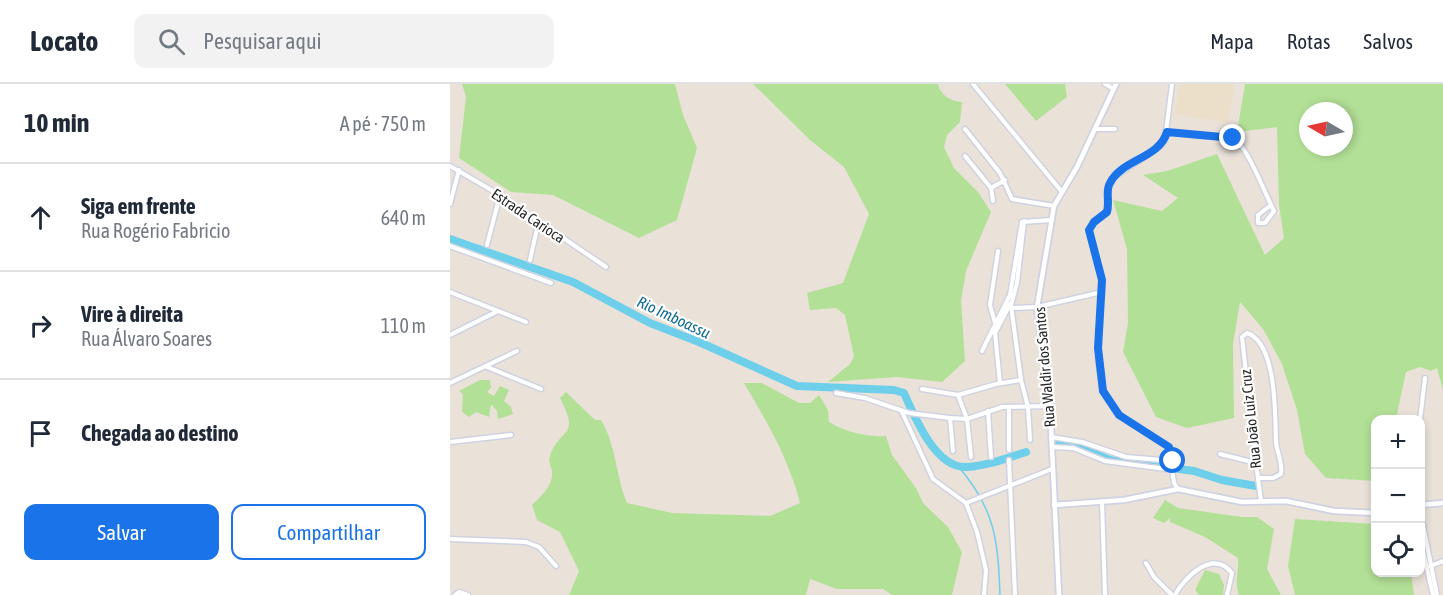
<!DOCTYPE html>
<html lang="pt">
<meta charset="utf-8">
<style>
body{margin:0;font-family:"Asap Condensed",sans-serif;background:#f2f2f3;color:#1f2937}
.controls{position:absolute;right:18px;bottom:18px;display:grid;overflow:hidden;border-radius:12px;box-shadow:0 3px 9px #0003}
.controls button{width:54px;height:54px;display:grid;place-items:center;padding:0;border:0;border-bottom:2px solid #e0e1e3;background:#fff;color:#1f2937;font:30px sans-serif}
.compass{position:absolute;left:849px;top:18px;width:54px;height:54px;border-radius:50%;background:#fff;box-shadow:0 3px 9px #0003;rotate:279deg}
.stop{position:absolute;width:18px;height:18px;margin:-14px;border:4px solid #1a73e8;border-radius:50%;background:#fff}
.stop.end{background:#1a73e8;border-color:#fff;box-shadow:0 2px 6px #0008}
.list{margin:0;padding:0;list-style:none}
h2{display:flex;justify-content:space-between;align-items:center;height:78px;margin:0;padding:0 24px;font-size:26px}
h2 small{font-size:20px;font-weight:400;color:#747a83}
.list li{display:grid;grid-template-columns:39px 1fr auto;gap:18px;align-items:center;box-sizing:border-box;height:108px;padding:0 24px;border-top:2px solid #e0e1e3}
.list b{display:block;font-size:22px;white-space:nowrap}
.list p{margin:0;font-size:20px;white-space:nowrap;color:#747a83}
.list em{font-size:20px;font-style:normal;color:#747a83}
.actions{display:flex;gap:12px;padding:18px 24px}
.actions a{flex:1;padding:14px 0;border:2px solid #1a73e8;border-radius:12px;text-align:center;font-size:21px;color:#1a73e8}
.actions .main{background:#1a73e8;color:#fff}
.icon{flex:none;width:33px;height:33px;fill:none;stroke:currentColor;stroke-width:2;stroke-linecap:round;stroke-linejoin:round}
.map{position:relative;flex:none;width:993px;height:511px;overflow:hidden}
header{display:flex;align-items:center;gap:36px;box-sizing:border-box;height:84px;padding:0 30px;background:#fff;border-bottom:2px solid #e0e1e3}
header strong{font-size:28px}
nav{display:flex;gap:33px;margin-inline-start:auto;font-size:21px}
.search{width:420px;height:54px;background:#f2f2f3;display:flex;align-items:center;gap:15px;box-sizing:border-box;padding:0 21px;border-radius:12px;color:#747a83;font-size:22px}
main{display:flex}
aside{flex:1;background:#fff}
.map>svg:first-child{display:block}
.education{fill:#ecdfc9}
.green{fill:#b3e097;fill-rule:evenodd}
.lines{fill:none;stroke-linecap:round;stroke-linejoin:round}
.stream{stroke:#6ecfeb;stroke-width:1.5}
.river{stroke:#6ecfeb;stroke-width:8}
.minor-casing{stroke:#cfd3e1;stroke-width:7}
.tertiary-casing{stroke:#cfd3e1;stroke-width:8}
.minor{stroke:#fff;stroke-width:4}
.tertiary{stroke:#fff;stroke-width:4.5}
.route{stroke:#1a73e8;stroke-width:8}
.labels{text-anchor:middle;stroke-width:4.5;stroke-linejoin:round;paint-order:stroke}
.street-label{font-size:15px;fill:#282828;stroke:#fff}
.water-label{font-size:16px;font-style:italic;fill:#106c93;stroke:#fff}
</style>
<header>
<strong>Locato</strong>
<div class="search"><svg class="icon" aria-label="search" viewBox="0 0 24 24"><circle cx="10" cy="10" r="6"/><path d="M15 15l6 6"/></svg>Pesquisar aqui</div>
<nav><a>Mapa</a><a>Rotas</a><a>Salvos</a></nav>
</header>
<main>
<aside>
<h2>10 min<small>A pé · 750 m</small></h2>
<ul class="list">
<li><svg class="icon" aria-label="ahead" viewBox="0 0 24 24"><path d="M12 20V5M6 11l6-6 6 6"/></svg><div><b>Siga em frente</b><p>Rua Rogério Fabricio</p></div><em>640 m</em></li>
<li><svg class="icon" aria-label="right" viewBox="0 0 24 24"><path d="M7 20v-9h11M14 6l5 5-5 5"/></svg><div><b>Vire à direita</b><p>Rua Álvaro Soares</p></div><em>110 m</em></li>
<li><svg class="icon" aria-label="arrive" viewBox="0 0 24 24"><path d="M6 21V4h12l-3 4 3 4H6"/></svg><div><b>Chegada ao destino</b></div></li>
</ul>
<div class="actions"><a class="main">Salvar</a><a>Compartilhar</a></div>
</aside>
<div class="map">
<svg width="993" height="511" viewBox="0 0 993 511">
<rect width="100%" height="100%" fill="#eae2d9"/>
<path class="education" d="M730,0H784L778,39L724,30Z"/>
<g class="green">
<path d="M12,0H225L233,31L247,64L227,136L189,154L103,111L61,108L9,74L16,13Z"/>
<path d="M303,0H488C491,12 501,17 512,18L510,38L497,51L494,63L504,84L528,108L541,128L516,187L511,217L515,277L492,298L447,293L378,298L400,280L404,272L395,231L386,224L360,226L357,209L393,199L419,130L394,83L360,56Z"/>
<path d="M555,0H615L617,13L586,37Z"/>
<path d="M795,0H993V306L987,284L981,287L970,283L956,288L946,335L926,336L925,397L876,394L855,370L847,326L832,280L813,245L790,218L783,260L784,334L737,344L706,333L673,268L678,238L677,165L663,116L712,127L728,114L693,91L717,87L767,70L815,171L834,154L829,121L827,43L787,48ZM858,27H894V63H858Z"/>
<path d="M30,296H40L41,304L37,308L44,312L50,302L59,306L54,317L61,323L63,330L48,335L47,327L41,320L39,333L26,328L19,333L12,328L13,310L9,307Z"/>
<path d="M294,299H312L349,319H360L369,311L378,326L379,338C395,348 417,353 436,352L442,371L466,404L473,419L498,443L512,468L502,511H442L433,505H387L360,495L356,511H119L129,487L110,448L87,436L82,421C92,411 104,401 102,386C100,380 98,378 100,372C110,342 131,355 110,314L116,308L145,336H151C166,360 166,393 177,419L222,429L320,432L350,419C339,375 317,338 294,299Z"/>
<path d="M715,416L728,424L792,433H807L824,445L817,485L831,511H789C784,498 789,488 788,474L755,453L720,438V434L714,439L703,434Z"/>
<path d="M845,435L925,440L926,488L961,489L964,511H845L838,482Z"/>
<path d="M755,486L769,490L774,501L773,511H749L745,506Z"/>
</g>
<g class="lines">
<path class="stream" d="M508,382C545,425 548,456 550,511"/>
<g class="river">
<path d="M0,155L123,198L200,239L249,258L347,302L444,306L454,309C465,334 486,385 517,383C537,382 557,374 576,368"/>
<path d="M606,358L634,365L660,376L744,387L772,396L806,402"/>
<path d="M970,445L977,475"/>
</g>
<defs>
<g id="minor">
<path d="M523,0L612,108"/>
<path d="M655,0L664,5"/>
<path d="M722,0L715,56L708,64L664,93L658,103L657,127L644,138L639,146L652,196L648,277L653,307L669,331L719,363L724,399L728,405"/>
<path d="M515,45L550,89L562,115L604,122"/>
<path d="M646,45H665"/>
<path d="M717,48L783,54C797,61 815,110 824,127L815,139H808V131L821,121"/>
<path d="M515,72L541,104L543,117"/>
<path d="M0,82L50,111L156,183"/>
<path d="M541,104L555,96"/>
<path d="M0,120L9,86"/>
<path d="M574,137L567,199L561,221L571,296L578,323L580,356"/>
<path d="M37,161L50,111"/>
<path d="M0,162L101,199"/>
<path d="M80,176L88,140"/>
<path d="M0,208L76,238"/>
<path d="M563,224L587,223L652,208"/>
<path d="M545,239L540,221L548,167"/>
<path d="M0,251L48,227"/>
<path d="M532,267L560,211L572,138L601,136"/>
<path d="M37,283L91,305"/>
<path d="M0,299L67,267"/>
<path d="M550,299L545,249L560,220"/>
<path d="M472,305L508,311L546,300L571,296"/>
<path d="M386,309L415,314L459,329L500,334L517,335L552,323L600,322"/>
<path d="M508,311L517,335L521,373"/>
<path d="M559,323V366"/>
<path d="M538,327L541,373"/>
<path d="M452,328L483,395L516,419L527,448L536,486L534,511"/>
<path d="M500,334L503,367"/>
<path d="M970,336L975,294"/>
<path d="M601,353L632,358L676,373L723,377"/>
<path d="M0,358L61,351"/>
<path d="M602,363L623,364L655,377L723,386"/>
<path d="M770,370L806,379"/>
<path d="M559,376L565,511"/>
<path d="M808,394H823L831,390C833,379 827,369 826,358C825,331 827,259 797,249L792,253L806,379L811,417"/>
<path d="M652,418L655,511"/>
<path d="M516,419L602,385"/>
<path d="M970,427L987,511"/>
<path d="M970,454L983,511"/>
<path d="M0,455L76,458L89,463L106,482"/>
<path d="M696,479L704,493L722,511"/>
<path d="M980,482L993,477"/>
<path d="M5,511L9,508L18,511"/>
<path d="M725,511C734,494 763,464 782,489L777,511"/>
</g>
<g id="tertiary">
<path d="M604,421L674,416L728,405L792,418L836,417L884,427L926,429"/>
<path d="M970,421L993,419"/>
<path d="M609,511L600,322L587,223L604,122L627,83L666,0"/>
</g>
</defs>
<use href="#minor" class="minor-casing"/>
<use href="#tertiary" class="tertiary-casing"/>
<use href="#minor" class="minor"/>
<use href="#tertiary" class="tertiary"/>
</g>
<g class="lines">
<path class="route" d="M723,377L719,363L669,331L653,307L648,264L652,196L639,146L644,138L657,128C660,118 655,107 660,99C672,75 709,75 717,48L783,54"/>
</g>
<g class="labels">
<g class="street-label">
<text transform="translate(78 132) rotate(34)" y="5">Estrada Carioca</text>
<text transform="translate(595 283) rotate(-95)" y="5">Rua Waldir dos Santos</text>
<text transform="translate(801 335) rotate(-96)" y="5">Rua João Luiz Cruz</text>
</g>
<g class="water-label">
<text transform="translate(224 233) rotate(25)" y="6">Rio Imboassu</text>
</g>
</g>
</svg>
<div class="controls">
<button>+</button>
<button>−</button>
<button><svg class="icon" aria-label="locate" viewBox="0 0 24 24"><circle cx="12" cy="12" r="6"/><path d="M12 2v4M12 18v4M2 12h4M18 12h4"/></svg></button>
</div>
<svg class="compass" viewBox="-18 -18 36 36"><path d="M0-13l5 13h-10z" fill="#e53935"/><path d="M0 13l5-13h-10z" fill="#747a83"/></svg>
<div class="stop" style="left:723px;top:377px"></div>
<div class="stop end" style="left:783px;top:54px"></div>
</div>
</main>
